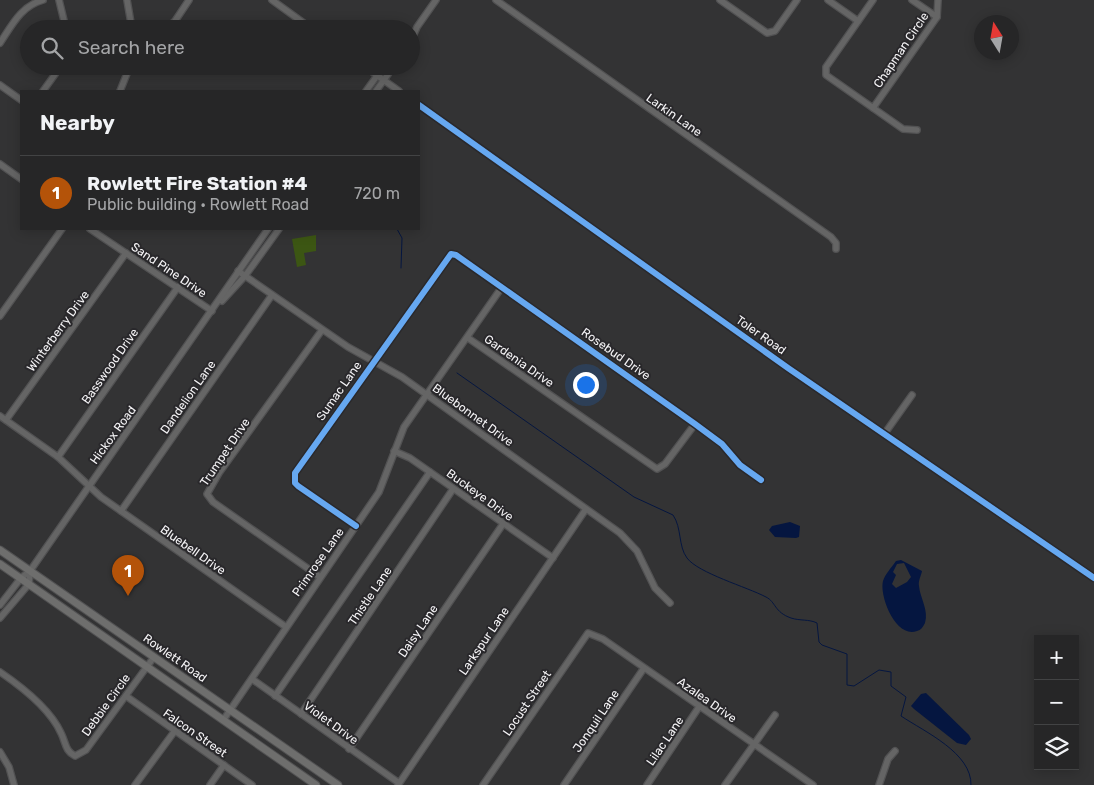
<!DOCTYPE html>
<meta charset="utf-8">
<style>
body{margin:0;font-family:Rubik,sans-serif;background:#323233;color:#f1f3f6}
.controls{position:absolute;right:15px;bottom:15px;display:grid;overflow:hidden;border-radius:0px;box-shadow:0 2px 12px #0003}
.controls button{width:45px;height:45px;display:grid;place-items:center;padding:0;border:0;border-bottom:1px solid #424344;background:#262627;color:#f1f3f6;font:25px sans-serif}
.compass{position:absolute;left:974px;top:15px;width:45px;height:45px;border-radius:50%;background:#262627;box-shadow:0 2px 12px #0003;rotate:349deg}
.you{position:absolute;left:585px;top:384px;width:18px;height:18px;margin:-12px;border:4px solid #fff;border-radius:50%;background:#1a73e8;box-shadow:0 0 0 8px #1a73e833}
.badge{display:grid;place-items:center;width:32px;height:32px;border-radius:50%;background:#b45309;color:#fff;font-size:16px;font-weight:700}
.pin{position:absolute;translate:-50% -41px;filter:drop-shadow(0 1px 2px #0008)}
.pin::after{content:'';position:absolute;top:26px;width:18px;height:15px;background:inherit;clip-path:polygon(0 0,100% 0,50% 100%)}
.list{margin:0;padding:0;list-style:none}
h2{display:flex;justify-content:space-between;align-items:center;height:65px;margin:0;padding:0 20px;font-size:21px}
h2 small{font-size:16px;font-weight:400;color:#a4a5a7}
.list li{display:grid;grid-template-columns:32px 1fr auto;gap:15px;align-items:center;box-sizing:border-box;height:75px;padding:0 20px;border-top:1px solid #424344}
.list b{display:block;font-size:19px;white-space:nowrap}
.list p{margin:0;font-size:16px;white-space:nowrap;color:#a4a5a7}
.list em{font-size:16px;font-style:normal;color:#a4a5a7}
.icon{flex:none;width:28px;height:28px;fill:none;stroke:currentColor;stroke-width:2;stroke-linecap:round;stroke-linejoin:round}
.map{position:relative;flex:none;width:1094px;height:785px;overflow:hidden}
.search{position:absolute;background:#262627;box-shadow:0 2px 12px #0003;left:20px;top:20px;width:400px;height:55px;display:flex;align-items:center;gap:12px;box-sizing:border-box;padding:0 18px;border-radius:28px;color:#a4a5a7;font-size:19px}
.panel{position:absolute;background:#262627;box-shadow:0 2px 12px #0003;left:20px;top:90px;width:400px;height:140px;border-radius:0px}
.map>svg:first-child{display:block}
.green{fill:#3c5613}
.water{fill:#051640;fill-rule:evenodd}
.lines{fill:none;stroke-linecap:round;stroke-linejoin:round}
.stream{stroke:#051640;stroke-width:1}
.minor-casing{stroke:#525253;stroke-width:8}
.major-casing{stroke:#525253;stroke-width:9}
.minor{stroke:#656565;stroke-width:5.5}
.major{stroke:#6e6e6d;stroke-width:7}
.cycleway-casing{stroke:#29282b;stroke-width:9}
.cycleway{stroke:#66a8f1;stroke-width:6}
.labels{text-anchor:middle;stroke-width:4;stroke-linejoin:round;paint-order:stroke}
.street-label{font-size:12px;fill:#f5f4f6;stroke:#29282b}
</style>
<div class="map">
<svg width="1094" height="785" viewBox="0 0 1094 785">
<rect width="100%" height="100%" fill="#333334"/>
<path class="green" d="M316,235V251L304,253L306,265L297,267L292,239Z"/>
<g class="water">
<path d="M790,522L800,526L799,537L796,538L775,537L769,530L772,526Z"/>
<path d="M901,560L922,571C921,576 918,581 919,586C920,598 929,610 925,623C923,627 921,630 917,631C896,639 879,596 883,581C885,574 892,567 896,561ZM904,563L911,577L907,582L896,588L892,584L896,575L893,572L897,564Z"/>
<path d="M926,693L969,735L971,739L966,745L957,743L914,709L911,706L921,694Z"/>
</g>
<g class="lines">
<g class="stream">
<path d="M397,229L402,238L401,268"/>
<path d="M457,373L634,497L673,515C682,528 678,546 687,558C698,573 747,587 766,597C776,602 774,612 791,618C800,621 809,619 817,623L819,642L822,645L847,654V685L854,686L879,670L891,672V686L906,697L901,716C925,732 972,753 971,785"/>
</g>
<defs>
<g id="minor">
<path d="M59,0L66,29"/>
<path d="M127,0L132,29"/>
<path d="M272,0L312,29"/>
<path d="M496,0L831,237L836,243V249"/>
<path d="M720,0L767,33L775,31L797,0"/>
<path d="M828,0L858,21"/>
<path d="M873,0L826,67V75L903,129L917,130"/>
<path d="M912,0L937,17"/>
<path d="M166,29L175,21L189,0"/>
<path d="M411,41L417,27L436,0"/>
<path d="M0,43C12,25 21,6 43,0"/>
<path d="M364,66L399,91"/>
<path d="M0,85L21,100"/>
<path d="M43,91L61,66"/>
<path d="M120,91L130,66"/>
<path d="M366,91L384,66"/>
<path d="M376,91L394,66"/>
<path d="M419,105L788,368L1094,578"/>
<path d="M873,108L937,17L938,0"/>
<path d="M0,164L21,179"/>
<path d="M90,229L212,311"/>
<path d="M238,271L348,347L402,377L620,533L637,551L655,588L670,603"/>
<path d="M222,301L245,276L279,229"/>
<path d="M0,316L62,229"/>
<path d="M468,338L657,469L665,464L695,424"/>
<path d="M0,416L58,457L101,497L286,627"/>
<path d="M6,420L126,253"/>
<path d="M885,433L912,395"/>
<path d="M394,451L410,458L553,558"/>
<path d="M58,457L178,287"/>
<path d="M121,511L272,295"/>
<path d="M356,526L298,486L295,483V473L451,254L456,255L695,424L722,444L740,465L761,480"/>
<path d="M320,577L213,502L207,494L219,473L322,330"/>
<path d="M0,605L21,578L30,571L268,229"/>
<path d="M0,618L29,584L30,571"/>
<path d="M0,672C22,687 50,709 61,733C66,743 65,751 75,756L86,750L154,657"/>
<path d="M252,679L399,783"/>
<path d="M126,696L252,785"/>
<path d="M275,696L430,472"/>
<path d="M301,714L453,489"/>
<path d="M224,719L379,492L404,427L502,287"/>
<path d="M349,749L503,524"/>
<path d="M0,752L9,767L14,785"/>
<path d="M135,785L174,732"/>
<path d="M210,785L224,765"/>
<path d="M398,785L586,509"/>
<path d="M483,785L588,633L603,639L813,785"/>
<path d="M564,785L644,668"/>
<path d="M647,785L699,707"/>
<path d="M725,785L775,715"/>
<path d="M879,785L888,759L895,751"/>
</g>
<g id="major">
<path d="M0,550L338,785"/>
<path d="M0,564L316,785"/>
</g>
</defs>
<use href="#minor" class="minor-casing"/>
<use href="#major" class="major-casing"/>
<use href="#minor" class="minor"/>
<use href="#major" class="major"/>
<defs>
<g id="cycleway">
<path d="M419,105L788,368L1094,578"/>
<path d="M356,526L298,486L295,483V473L451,254L456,255L695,424L722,444L740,465L761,480"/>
</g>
</defs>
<use href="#cycleway" class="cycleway-casing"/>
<use href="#cycleway" class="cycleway"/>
</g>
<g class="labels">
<g class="street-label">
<text transform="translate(901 50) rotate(-56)" y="4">Chapman Circle</text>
<text transform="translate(674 115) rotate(35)" y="4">Larkin Lane</text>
<text transform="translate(169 270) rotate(34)" y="4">Sand Pine Drive</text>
<text transform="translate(58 331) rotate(-54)" y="4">Winterberry Drive</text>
<text transform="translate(761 335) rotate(35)" y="4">Toler Road</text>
<text transform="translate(616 354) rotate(35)" y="4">Rosebud Drive</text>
<text transform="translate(519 361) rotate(35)" y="4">Gardenia Drive</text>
<text transform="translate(110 366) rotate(-55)" y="4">Basswood Drive</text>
<text transform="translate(339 391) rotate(-55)" y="4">Sumac Lane</text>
<text transform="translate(188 397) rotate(-55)" y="4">Dandelion Lane</text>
<text transform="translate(473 415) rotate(36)" y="4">Bluebonnet Drive</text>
<text transform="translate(113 435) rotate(-54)" y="4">Hickox Road</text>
<text transform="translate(225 452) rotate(-56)" y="4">Trumpet Drive</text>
<text transform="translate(480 495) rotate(36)" y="4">Buckeye Drive</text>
<text transform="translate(193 550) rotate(35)" y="4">Bluebell Drive</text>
<text transform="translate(318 562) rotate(-55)" y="4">Primrose Lane</text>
<text transform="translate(370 596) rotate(-56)" y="4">Thistle Lane</text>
<text transform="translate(418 631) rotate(-56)" y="4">Daisy Lane</text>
<text transform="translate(484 641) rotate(-56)" y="4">Larkspur Lane</text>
<text transform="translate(175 658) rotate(35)" y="4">Rowlett Road</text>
<text transform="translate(707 700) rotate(35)" y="4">Azalea Drive</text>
<text transform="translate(527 703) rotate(-56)" y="4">Locust Street</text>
<text transform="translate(106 705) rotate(-54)" y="4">Debbie Circle</text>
<text transform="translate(596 721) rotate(-56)" y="4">Jonquil Lane</text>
<text transform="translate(331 723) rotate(36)" y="4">Violet Drive</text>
<text transform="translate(195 733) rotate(35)" y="4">Falcon Street</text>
<text transform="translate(665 741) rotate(-56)" y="4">Lilac Lane</text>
</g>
</g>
</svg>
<div class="controls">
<button>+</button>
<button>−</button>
<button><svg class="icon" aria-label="layers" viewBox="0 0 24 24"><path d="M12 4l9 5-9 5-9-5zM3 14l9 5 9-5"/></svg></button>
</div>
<svg class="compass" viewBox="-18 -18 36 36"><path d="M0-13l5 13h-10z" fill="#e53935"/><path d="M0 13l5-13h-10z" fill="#a4a5a7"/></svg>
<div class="you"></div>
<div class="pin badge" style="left:128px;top:596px">1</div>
<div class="search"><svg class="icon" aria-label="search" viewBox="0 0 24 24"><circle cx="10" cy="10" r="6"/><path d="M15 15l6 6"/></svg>Search here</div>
<section class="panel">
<h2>Nearby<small></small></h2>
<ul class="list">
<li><span class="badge">1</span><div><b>Rowlett Fire Station #4</b><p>Public building · Rowlett Road</p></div><em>720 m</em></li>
</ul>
</section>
</div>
